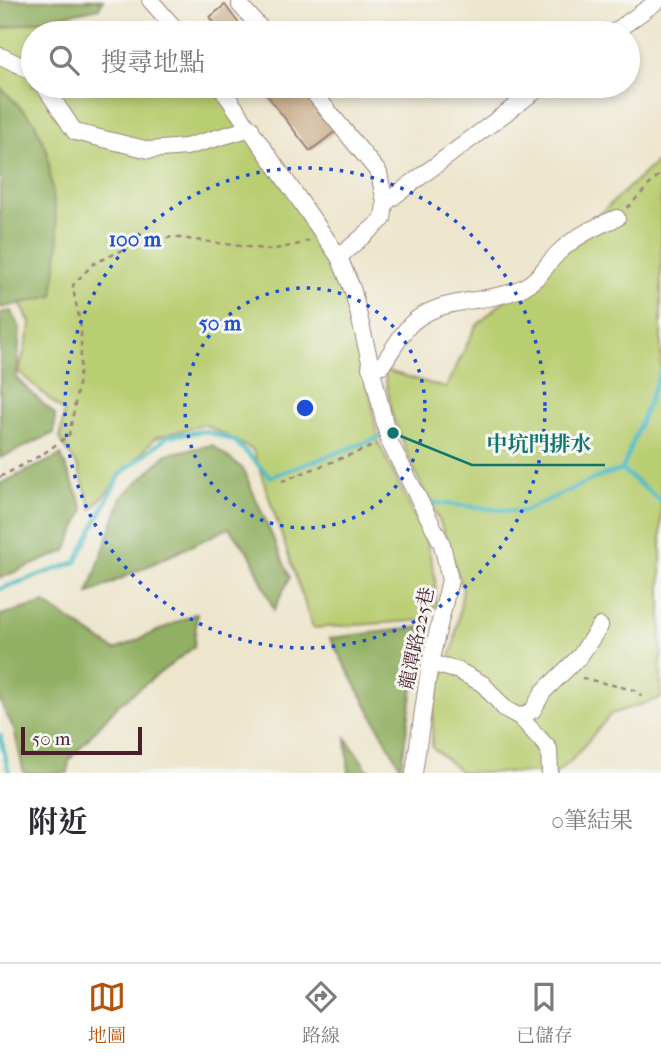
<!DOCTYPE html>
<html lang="zh-TW">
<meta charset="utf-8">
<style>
body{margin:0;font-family:"IM FELL French Canon","Noto Serif TC",serif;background:#f7f7f7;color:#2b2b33}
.scale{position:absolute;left:21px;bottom:18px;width:121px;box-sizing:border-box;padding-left:7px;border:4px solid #4a1f2b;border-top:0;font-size:19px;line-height:24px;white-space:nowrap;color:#4a1f2b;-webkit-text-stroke:5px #f6f6f2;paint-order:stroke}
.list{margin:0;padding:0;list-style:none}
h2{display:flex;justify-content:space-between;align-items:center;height:91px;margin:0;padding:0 28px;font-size:30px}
h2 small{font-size:23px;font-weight:400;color:#7c7c81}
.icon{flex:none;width:38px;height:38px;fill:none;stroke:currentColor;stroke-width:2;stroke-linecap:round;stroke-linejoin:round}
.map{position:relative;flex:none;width:661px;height:773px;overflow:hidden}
.search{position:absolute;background:#fff;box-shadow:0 4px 10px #0003;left:21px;right:21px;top:21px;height:77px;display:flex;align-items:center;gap:18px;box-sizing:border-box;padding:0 24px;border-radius:38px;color:#7c7c81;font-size:26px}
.sheet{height:189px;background:#fff}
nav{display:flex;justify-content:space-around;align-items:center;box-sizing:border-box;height:98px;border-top:2px solid #e1e1e2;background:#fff;font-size:19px;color:#7c7c81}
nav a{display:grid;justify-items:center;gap:4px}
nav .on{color:#b45309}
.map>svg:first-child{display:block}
.green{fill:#b9cd71;stroke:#82764e;stroke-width:2}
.forest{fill:#92b063;stroke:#6e6847;stroke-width:2}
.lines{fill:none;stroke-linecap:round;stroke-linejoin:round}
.stream{stroke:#4dbbc5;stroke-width:4.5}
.building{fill:#c3a27a}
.minor-casing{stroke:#9c827c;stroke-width:18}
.path{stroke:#9c827c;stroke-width:2.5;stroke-dasharray:5 5;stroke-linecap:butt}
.minor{stroke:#fff;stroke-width:16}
.ring{fill:none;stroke:#1d4ed8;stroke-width:3.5;stroke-dasharray:3.5 7}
.labels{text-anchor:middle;stroke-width:6;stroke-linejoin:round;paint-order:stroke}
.street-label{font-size:19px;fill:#4a1f2b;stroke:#f6f6f2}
.centre{fill:#1d4ed8;stroke:#f6f6f2;stroke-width:3.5}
.ring-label{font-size:21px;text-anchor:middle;font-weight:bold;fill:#1d4ed8;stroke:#f6f6f2;stroke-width:6;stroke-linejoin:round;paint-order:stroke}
.leader{fill:none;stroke:#0f766e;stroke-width:2.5}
.callout-dot{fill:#0f766e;stroke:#f6f6f2;stroke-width:2.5}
.callout-label{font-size:21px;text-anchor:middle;font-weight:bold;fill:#0f766e;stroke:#f6f6f2;stroke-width:6;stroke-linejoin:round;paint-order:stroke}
</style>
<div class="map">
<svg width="661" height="773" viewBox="0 0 661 773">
<rect width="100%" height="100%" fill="#f6f6f2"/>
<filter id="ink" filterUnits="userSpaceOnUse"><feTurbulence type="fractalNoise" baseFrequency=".0143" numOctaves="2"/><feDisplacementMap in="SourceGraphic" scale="14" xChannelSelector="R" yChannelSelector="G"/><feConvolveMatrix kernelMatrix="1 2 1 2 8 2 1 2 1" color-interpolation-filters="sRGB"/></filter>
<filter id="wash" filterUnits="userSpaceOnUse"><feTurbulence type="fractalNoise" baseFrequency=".00686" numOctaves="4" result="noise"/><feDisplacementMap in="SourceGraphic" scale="28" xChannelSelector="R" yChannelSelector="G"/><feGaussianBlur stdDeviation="1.57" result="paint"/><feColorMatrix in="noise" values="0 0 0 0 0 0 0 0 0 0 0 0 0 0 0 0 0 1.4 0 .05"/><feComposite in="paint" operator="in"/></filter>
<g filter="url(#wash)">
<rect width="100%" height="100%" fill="#ede6cd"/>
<g class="green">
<path d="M0,5L109,33H33V86H194L230,99L350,280L379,444L426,539L435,577L436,605L425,620L313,628L253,450L204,424L155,438L92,509L78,467L60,439L64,412L19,372L31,324L0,265Z"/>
<path d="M661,158V698L611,714L570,762L556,773L461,772L432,747L433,706L454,645L463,589L440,522L413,468L392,415L384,370L446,388L476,326Z"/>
</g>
<g class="forest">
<path d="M0,0H103L99,8L0,29Z"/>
<path d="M0,87L34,121L47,151L59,241L53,296L0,308Z"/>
<path d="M11,311L20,328L17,379L55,415L54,433L0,458V313Z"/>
<path d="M212,445L243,469L290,577L274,610L250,554L229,528L88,594L122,497L167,454Z"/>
<path d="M61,455L84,510L66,551L0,578V484Z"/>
<path d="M45,603L115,650L197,613L194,647L119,704L69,760L68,773H24L14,729L0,702V615Z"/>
<path d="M422,627L401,768L330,638Z"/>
<path d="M346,738L370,773H349Z"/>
</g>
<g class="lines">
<g class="stream">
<path d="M622,470L661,501"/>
<path d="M426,500L427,502L522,512L603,475L622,470L661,370"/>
<path d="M0,589L76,562L120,474L168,436L205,431L235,441L270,477L383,436"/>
<path d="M0,735L9,773"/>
</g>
</g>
<g id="blocks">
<g class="building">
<path d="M225,5L246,33H208L206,31L215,24L210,17Z"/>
<path d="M260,86H303L337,130L310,151Z"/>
</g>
</g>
</g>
<g filter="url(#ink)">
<use href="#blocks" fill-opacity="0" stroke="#9c827c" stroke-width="2"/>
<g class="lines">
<defs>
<g id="minor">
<path d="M150,0L179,33"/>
<path d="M242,0L240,5L265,33"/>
<path d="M613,33L659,0"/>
<path d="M1,56L33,72"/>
<path d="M44,86L75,132L149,150L186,147L251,128"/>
<path d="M220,86L339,257L353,291L389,441L442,544L450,580L430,663L414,773"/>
<path d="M308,86L379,173L385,203L383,219L339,257"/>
<path d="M385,203L542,86"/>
<path d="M370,368L382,365C390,354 404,329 413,322C445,295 488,305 524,287C540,278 545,266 558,253C574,237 596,226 617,218"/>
<path d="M430,663L459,671L483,684L505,709L520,717L533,710L543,692L580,656L600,626"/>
<path d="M520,717L549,749L550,773"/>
</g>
</defs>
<use href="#minor" class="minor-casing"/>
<g class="path">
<path d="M627,208L661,173"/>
<path d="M0,477L43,454L69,435C76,401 82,369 81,334C81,318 74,302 73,285L93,264L129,247L172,237L271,250L300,244L310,240"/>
<path d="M282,481L376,445"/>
<path d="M582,678L634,690L642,696"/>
</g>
<use href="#minor" class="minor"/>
</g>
</g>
<g class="ring">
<circle cx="305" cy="408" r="120"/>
<circle cx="305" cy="408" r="240"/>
</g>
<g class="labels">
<g class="street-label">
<text transform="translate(416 638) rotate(-78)" y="7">龍潭路225巷</text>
</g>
</g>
<circle cx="305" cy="408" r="10" class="centre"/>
<g class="ring-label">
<text x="135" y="246">100 m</text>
<text x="220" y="330">50 m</text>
</g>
<path class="leader" d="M393 433L472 465H605"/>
<circle class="callout-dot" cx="393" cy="433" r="7"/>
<g class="callout-label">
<text x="539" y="451">中坑門排水</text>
</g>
</svg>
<div class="scale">50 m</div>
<div class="search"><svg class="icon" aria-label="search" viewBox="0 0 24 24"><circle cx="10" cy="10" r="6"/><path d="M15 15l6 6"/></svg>搜尋地點</div>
</div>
<section class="sheet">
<h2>附近<small>0筆結果</small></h2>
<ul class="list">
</ul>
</section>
<nav>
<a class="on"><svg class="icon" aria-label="map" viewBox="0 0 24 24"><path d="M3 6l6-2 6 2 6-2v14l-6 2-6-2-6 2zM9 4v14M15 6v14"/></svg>地圖</a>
<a><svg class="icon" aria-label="directions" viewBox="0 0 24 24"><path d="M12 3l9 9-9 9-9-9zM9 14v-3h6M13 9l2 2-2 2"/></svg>路線</a>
<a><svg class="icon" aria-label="saved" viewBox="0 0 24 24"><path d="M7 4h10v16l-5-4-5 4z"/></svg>已儲存</a>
</nav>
